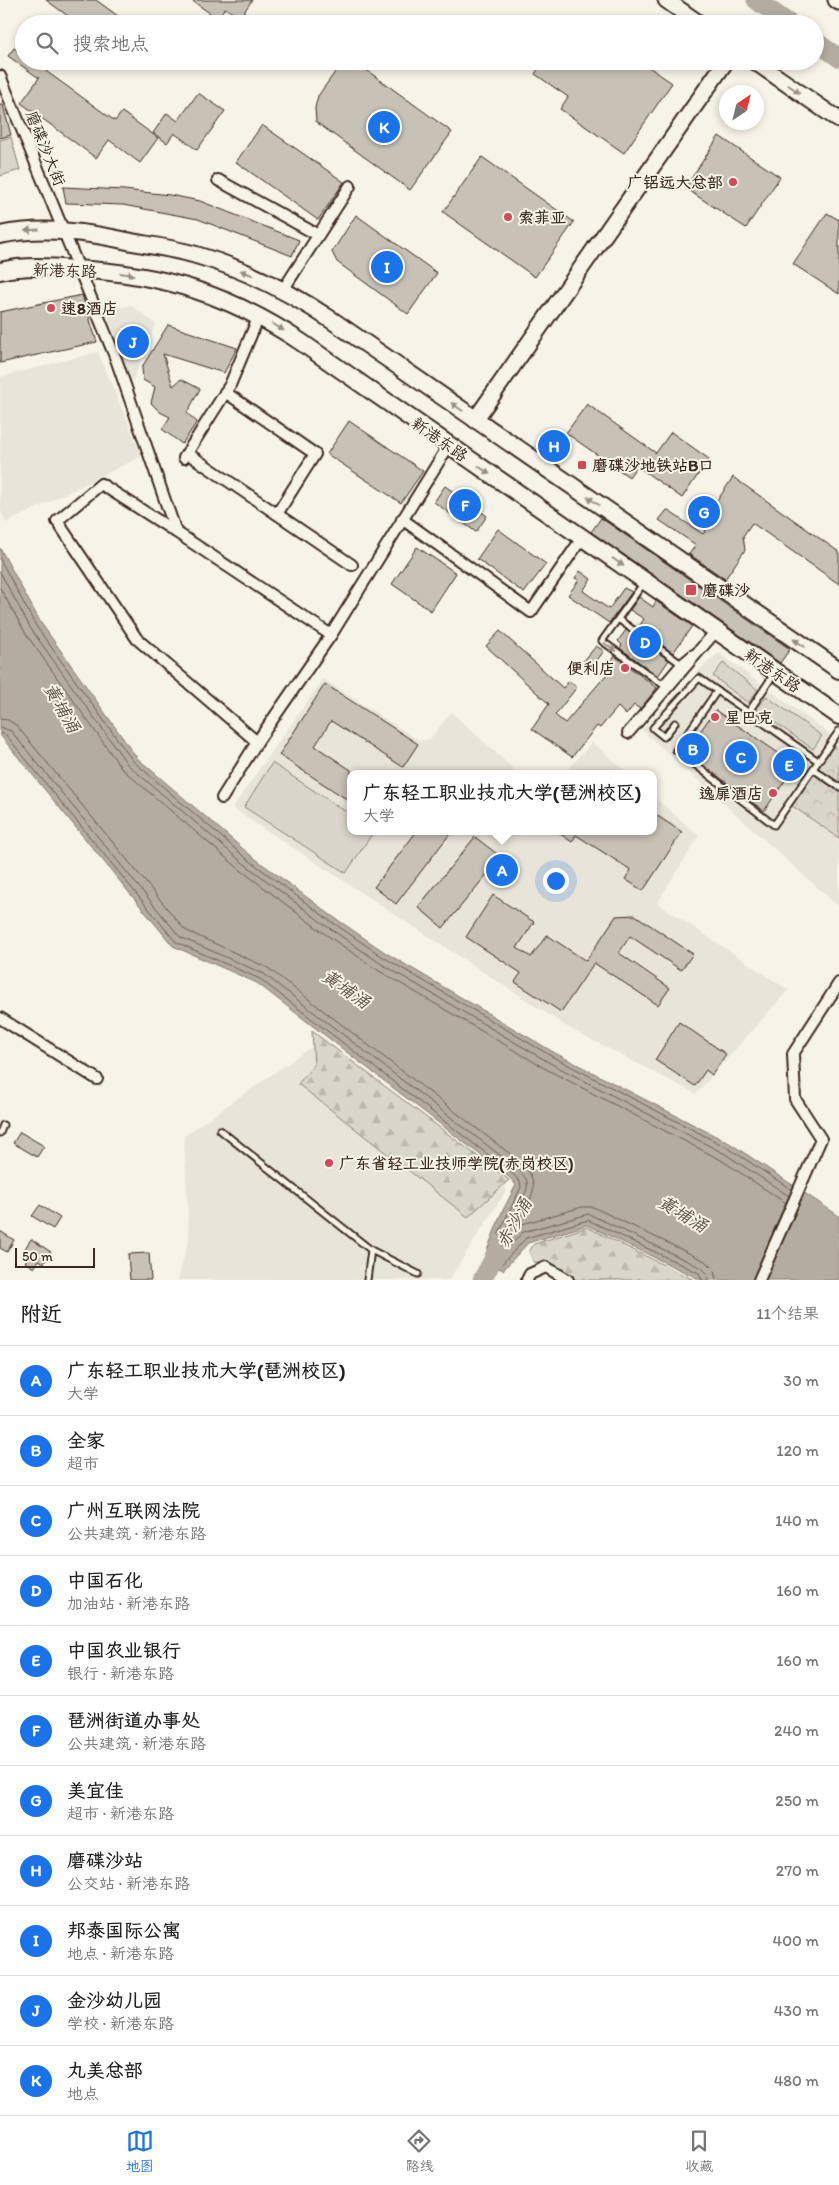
<!DOCTYPE html>
<html lang="zh">
<meta charset="utf-8">
<style>
body{margin:0;font-family:Itim,"LXGW WenKai TC",sans-serif;background:#f2f2f2;color:#222}
.compass{position:absolute;left:719px;top:85px;width:45px;height:45px;border-radius:50%;background:#fff;box-shadow:0 2px 8px #0003;rotate:35deg}
.scale{position:absolute;left:15px;bottom:12px;width:80px;box-sizing:border-box;padding-left:5px;border:2px solid #3b2a1e;border-top:0;font-size:14px;line-height:18px;white-space:nowrap;color:#3b2a1e;-webkit-text-stroke:4px #f7f3e8;paint-order:stroke}
.you{position:absolute;left:555px;top:880px;width:18px;height:18px;margin:-12px;border:4px solid #fff;border-radius:50%;background:#1a73e8;box-shadow:0 0 0 8px #1a73e833}
.badge{display:grid;place-items:center;width:32px;height:32px;border-radius:50%;background:#1a73e8;color:#fff;font-size:16px;font-weight:700}
.pin{position:absolute;translate:-50% -50%;border:2px solid #fff;box-shadow:0 1px 5px #0006}
.popup{position:absolute;left:347px;top:770px;width:310px;height:65px;box-sizing:border-box;display:grid;place-content:center;border-radius:10px;background:#fff;filter:drop-shadow(0 1px 4px #0005);font-size:16px;white-space:nowrap;color:#767676}
.popup b{font-size:19px;color:#222}
.popup::after{content:'';position:absolute;left:50%;top:100%;margin-left:-10px;border:10px solid transparent;border-top-color:#fff}
.list{margin:0;padding:0;list-style:none}
h2{display:flex;justify-content:space-between;align-items:center;height:65px;margin:0;padding:0 20px;font-size:21px}
h2 small{font-size:16px;font-weight:400;color:#767676}
.list li{display:grid;grid-template-columns:32px 1fr auto;gap:15px;align-items:center;box-sizing:border-box;height:70px;padding:0 20px;border-top:1px solid #e0e0e0}
.list b{display:block;font-size:19px;white-space:nowrap}
.list p{margin:0;font-size:16px;white-space:nowrap;color:#767676}
.list em{font-size:16px;font-style:normal;color:#767676}
.icon{flex:none;width:28px;height:28px;fill:none;stroke:currentColor;stroke-width:2;stroke-linecap:round;stroke-linejoin:round}
.map{position:relative;flex:none;width:839px;height:1280px;overflow:hidden}
.search{position:absolute;background:#fff;box-shadow:0 2px 8px #0003;left:15px;right:15px;top:15px;height:55px;display:flex;align-items:center;gap:12px;box-sizing:border-box;padding:0 18px;border-radius:28px;color:#767676;font-size:19px}
.sheet{height:835px;background:#fff}
nav{display:flex;justify-content:space-around;align-items:center;box-sizing:border-box;height:70px;border-top:1px solid #e0e0e0;background:#fff;font-size:14px;color:#767676}
nav a{display:grid;justify-items:center;gap:2px}
nav .on{color:#1a73e8}
.map>svg:first-child{display:block}
.built{fill:#e9e4d9}
.grass{fill:#dbd6cb;stroke:#8b8074}
.forest{fill:url(#forest-firs);stroke:#8b8074}
.park{fill:url(#park-crowns);stroke:#8b8074}
.water{fill:#b4aca0;stroke:#84786c}
.lines{fill:none;stroke-linecap:round;stroke-linejoin:round}
.shore{stroke:#6b5e52;stroke-width:1}
.river{stroke:#b4aca0;stroke-width:19}
.building{fill:#c8c1b6;stroke:#3b2a1e}
.lane-casing{stroke:#3b2a1e;stroke-width:9}
.street-casing{stroke:#3b2a1e;stroke-width:14}
.secondary-casing{stroke:#3b2a1e;stroke-width:19}
.primary-casing{stroke:#3b2a1e;stroke-width:20}
.lane{stroke:#f7f3e8;stroke-width:5}
.street{stroke:#f7f3e8;stroke-width:10}
.secondary{stroke:#f7f3e8;stroke-width:15}
.primary{stroke:#f7f3e8;stroke-width:16}
.oneway{fill:#998e83}
.poi-dot{fill:#d1495b;stroke:#f7f3e8;stroke-width:2}
.labels{text-anchor:middle;stroke-width:4;stroke-linejoin:round;paint-order:stroke}
.street-label{font-size:16px;fill:#3b2a1e;stroke:#f7f3e8}
.poi-label{font-size:16px;font-weight:bold;fill:#3b2a1e;stroke:#f7f3e8;text-anchor:start}
.water-label{font-size:18px;font-style:italic;fill:#5f5145;stroke:#f7f3e8}
</style>
<div class="map">
<svg width="839" height="1280" viewBox="0 0 839 1280">
<defs>
<pattern id="forest-firs" width="22" height="20" patternUnits="userSpaceOnUse" patternTransform="scale(1.25)"><rect width="22" height="20" fill="#dbd6cb"/><path d="M5 1l3.5 6h-7zM16 11l3.5 6h-7z" fill="#bdb8ae"/></pattern>
<pattern id="park-crowns" width="20" height="18" patternUnits="userSpaceOnUse" patternTransform="scale(1.25)"><rect width="20" height="18" fill="#dbd6cb"/><path d="M2 6a3 3 0 1 1 6 0M12 15a3 3 0 1 1 6 0" fill="none" stroke="#bdb8ae"/></pattern>
</defs>
<rect width="100%" height="100%" fill="#f7f3e8"/>
<filter id="ink" filterUnits="userSpaceOnUse"><feTurbulence type="fractalNoise" baseFrequency=".02" numOctaves="2"/><feDisplacementMap in="SourceGraphic" scale="10" xChannelSelector="R" yChannelSelector="G"/><feConvolveMatrix kernelMatrix="1 2 1 2 8 2 1 2 1" color-interpolation-filters="sRGB"/></filter>
<g filter="url(#ink)">
<g class="built">
<path d="M131,305L156,324L132,382L106,311Z"/>
<path d="M98,352L142,456L6,523L0,509V377Z"/>
<path d="M719,653L839,741V907L642,730L704,665Z"/>
<path d="M323,679L420,741L430,739L451,712L519,774H351V831H653V796L699,836L657,903L788,990L696,1094L569,1028L232,808Z"/>
<path d="M592,742L629,774H564Z"/>
<path d="M314,1045L507,1189L449,1280H178L189,1238L184,1136Z"/>
</g>
<g class="grass">
<path d="M11,137L20,170L0,176V140Z"/>
<path d="M723,663L758,690L748,703L713,676Z"/>
<path d="M766,696L822,736L813,749L757,710Z"/>
<path d="M272,763L351,815V831H374L346,873L244,807Z"/>
</g>
<g class="forest">
<path d="M312,1031L509,1180L468,1217L298,1084L314,1065Z"/>
<path d="M587,1227L694,1280H574L551,1266L534,1262L529,1252L534,1244Z"/>
</g>
<path class="park" d="M833,744L839,749V838L791,805Z"/>
<path class="water" d="M0,548L41,623L137,758L249,854L332,916L386,953L555,1053L731,1144L839,1216V1280H701L587,1225L528,1243L503,1270L483,1261L501,1214L516,1185L509,1177L257,983L173,946L0,735Z"/>
<g class="lines">
<g class="shore">
<path d="M0,559L36,626L133,761L246,858L329,920L383,957L553,1057L728,1148L792,1190"/>
<path d="M0,572L31,629L128,765L242,862L325,925L380,963L550,1063L725,1154L789,1196"/>
<path d="M0,588L26,634L122,769L238,868L321,931L376,969L546,1069L721,1160L786,1203"/>
<path d="M0,719L8,720L16,725L185,930L268,968L523,1164C543,1188 530,1198 518,1222L519,1225L582,1207H593L705,1261L714,1270L716,1280"/>
<path d="M0,727L11,731L180,937L264,974L518,1169C521,1173 526,1177 527,1182C531,1197 496,1235 499,1254H502L523,1232L589,1214L702,1268L707,1273L708,1280"/>
<path d="M0,733L6,735L176,942L260,979L513,1174L520,1182L521,1187L495,1241L491,1259L502,1264L526,1238L588,1220L699,1273L702,1280"/>
</g>
<g class="river">
<path d="M756,0L790,24"/>
<path d="M815,41L839,58"/>
<path d="M482,1280L502,1243"/>
</g>
</g>
<g class="building">
<path d="M46,0H96L129,24H79Z"/>
<path d="M191,0H252L240,18L225,8L217,18Z"/>
<path d="M14,48L24,55V61H32L115,121L122,112L158,138L140,163L109,140L96,158L21,103L39,78L8,56Z"/>
<path d="M343,61H354L452,132L410,190L316,122L315,108L318,96Z"/>
<path d="M543,61H640L672,83L624,153L560,109L568,97L535,74Z"/>
<path d="M198,93L225,111L197,150L174,133L167,143L153,133L167,113L178,121Z"/>
<path d="M0,105H3L11,135L0,138Z"/>
<path d="M262,125L344,182L318,220L236,162Z"/>
<path d="M719,136L780,177L746,228L685,188Z"/>
<path d="M482,157L574,222L535,277L443,212Z"/>
<path d="M63,187L124,190L170,195L200,201L299,240L292,256L198,219L123,205L66,203Z"/>
<path d="M827,213L839,220V294L793,264Z"/>
<path d="M356,215L437,273L408,314L337,262L332,252Z"/>
<path d="M82,295L97,342L0,363V312Z"/>
<path d="M168,325L237,348L224,373L163,354L173,386L181,379L200,389L187,413L197,422L182,444L162,429L170,417L160,412L151,403L155,387L143,380L142,367Z"/>
<path d="M587,404L656,453L671,432L709,459L682,498L637,466L629,477L566,433Z"/>
<path d="M349,421L423,471L401,503L327,454Z"/>
<path d="M733,477L839,552V584L752,523L743,536L745,550L725,579L689,554L696,545L659,520L667,510L703,534L709,525V513Z"/>
<path d="M445,486L487,516L476,532L434,502Z"/>
<path d="M601,518L790,649L780,663L591,532Z"/>
<path d="M498,529L546,564L524,593L477,559Z"/>
<path d="M417,547L456,573L431,611L392,584Z"/>
<path d="M580,571L591,579L583,591L609,609L624,588L632,592L609,623L568,595L579,580L575,578Z"/>
<path d="M639,597L653,607L656,601L692,626L673,653L638,628L644,619L630,610Z"/>
<path d="M626,630L669,660L658,676L620,648L622,645L618,641Z"/>
<path d="M500,631L563,688L569,681L577,687L555,715L565,723L613,667L609,664L615,656L657,688L640,709L634,705L626,715L618,707L600,728L597,726L572,757L532,729L549,704L486,646Z"/>
<path d="M596,646L604,651L591,668L583,662Z"/>
<path d="M325,684L418,744L403,767L331,721L315,746L351,770V802L279,755Z"/>
<path d="M715,710L796,765L764,811L686,752Z"/>
<path d="M653,813L682,832L643,891L625,879L631,870L576,835L572,842L556,831H653Z"/>
<path d="M417,831H452L396,904L374,887Z"/>
<path d="M475,837L501,857L443,928L418,907Z"/>
<path d="M493,895L534,922L517,948L531,957L547,935L586,961L616,916L635,915L693,954L681,970L630,936L619,953L670,988L658,1005L594,963L561,1012L515,982L521,973L466,937Z"/>
<path d="M679,1022L726,1054L712,1075L706,1070L695,1086L655,1060Z"/>
<path d="M20,1132L44,1146L37,1157L13,1143Z"/>
<path d="M40,1205L60,1218L53,1229L32,1216Z"/>
<path d="M0,1231L14,1240L7,1252L0,1248Z"/>
<path d="M31,1239L51,1252L44,1263L39,1260L34,1268L25,1262L30,1254L24,1250Z"/>
<path d="M149,1253L151,1280H130L128,1254Z"/>
</g>
<g class="lines">
<defs>
<g id="lane">
<path d="M643,584L602,641L662,684L680,663L692,653"/>
<path d="M618,619L680,663"/>
<path d="M717,691L676,750L774,825L813,769"/>
<path d="M748,713L774,674"/>
<path d="M675,723L664,737L653,728L699,678L818,761"/>
<path d="M839,731L813,769L839,787"/>
<path d="M220,1130L371,1250L418,1274"/>
<path d="M0,1133L3,1125"/>
<path d="M367,1280L371,1250"/>
</g>
<g id="street">
<path d="M0,76L116,359L176,532L331,635"/>
<path d="M218,180L318,235"/>
<path d="M283,290L350,186"/>
<path d="M225,392L315,454L277,514"/>
<path d="M187,453L352,565"/>
<path d="M184,458L230,385L259,316"/>
<path d="M402,519L531,612L582,538"/>
<path d="M176,532L101,484L57,521L137,639L257,742"/>
<path d="M628,733L716,631"/>
<path d="M222,798L257,742L331,635L449,445"/>
<path d="M0,1018L97,1079"/>
<path d="M527,1280L530,1274L546,1267L568,1280"/>
<path d="M759,1280L821,1139L795,1099L793,1054L839,983"/>
</g>
<g id="secondary">
<path d="M666,0L700,24"/>
<path d="M836,0L839,2"/>
<path d="M754,61L839,120"/>
<path d="M475,420L726,61"/>
</g>
<g id="primary">
<path d="M0,235C44,226 88,232 132,242C154,246 175,249 196,255C246,269 290,292 333,321L839,670"/>
<path d="M0,271C24,265 52,267 76,269C162,274 229,294 301,342L839,716"/>
</g>
</defs>
<use href="#lane" class="lane-casing"/>
<use href="#street" class="street-casing"/>
<use href="#secondary" class="secondary-casing"/>
<use href="#primary" class="primary-casing"/>
<use href="#lane" class="lane"/>
<use href="#street" class="street"/>
<use href="#secondary" class="secondary"/>
<use href="#primary" class="primary"/>
</g>
<defs><path id="oneway-solid" d="M-6-.8H1V-3.2L6.5 0L1 3.2V.8H-6Z" transform="scale(1.25)"/></defs>
<g class="oneway">
<use href="#oneway-solid" transform="translate(794 89) rotate(35)"/>
<use href="#oneway-solid" transform="translate(32 230) rotate(176)"/>
<use href="#oneway-solid" transform="translate(247 273) rotate(-158)"/>
<use href="#oneway-solid" transform="translate(127 274) rotate(7)"/>
<use href="#oneway-solid" transform="translate(278 327) rotate(32)"/>
<use href="#oneway-solid" transform="translate(457 407) rotate(-145)"/>
<use href="#oneway-solid" transform="translate(484 470) rotate(35)"/>
<use href="#oneway-solid" transform="translate(593 501) rotate(-145)"/>
<use href="#oneway-solid" transform="translate(618 562) rotate(35)"/>
<use href="#oneway-solid" transform="translate(799 643) rotate(-146)"/>
<use href="#oneway-solid" transform="translate(610 647) rotate(35)"/>
</g>
</g>
<g class="poi-dot">
<circle cx="733" cy="182" r="5"/>
<circle cx="508" cy="217" r="5"/>
<circle cx="51" cy="308" r="5"/>
<rect x="577" y="460" width="10" height="10" rx="2.5"/>
<rect x="685" y="584" width="12" height="12" rx="2.5"/>
<circle cx="625" cy="668" r="5"/>
<circle cx="715" cy="717" r="5"/>
<circle cx="773" cy="793" r="5"/>
<circle cx="329" cy="1163" r="5"/>
</g>
<g class="labels">
<g class="street-label">
<text transform="translate(46 148) rotate(68)" y="6">磨碟沙大街</text>
<text transform="translate(65 270) rotate(2)" y="6">新港东路</text>
<text transform="translate(440 439) rotate(35)" y="6">新港东路</text>
<text transform="translate(773 670) rotate(35)" y="6">新港东路</text>
</g>
<g class="poi-label">
<text x="723" y="188" text-anchor="end">广铝远大总部</text>
<text x="518" y="223">索菲亚</text>
<text x="61" y="314">速8酒店</text>
<text x="592" y="471">磨碟沙地铁站B口</text>
<text x="702" y="596">磨碟沙</text>
<text x="615" y="674" text-anchor="end">便利店</text>
<text x="725" y="723">星巴克</text>
<text x="763" y="799" text-anchor="end">逸扉酒店</text>
<text x="339" y="1169">广东省轻工业技师学院(赤岗校区)</text>
</g>
<g class="water-label">
<text transform="translate(62 708) rotate(60)" y="6">黄埔涌</text>
<text transform="translate(346 989) rotate(35)" y="6">黄埔涌</text>
<text transform="translate(683 1214) rotate(31)" y="6">黄埔涌</text>
<text transform="translate(514 1223) rotate(-61)" y="6">赤沙涌</text>
</g>
</g>
</svg>
<svg class="compass" viewBox="-18 -18 36 36"><path d="M0-13l5 13h-10z" fill="#e53935"/><path d="M0 13l5-13h-10z" fill="#767676"/></svg>
<div class="scale">50 m</div>
<div class="you"></div>
<div class="pin badge" style="left:502px;top:870px">A</div>
<div class="popup"><b>广东轻工职业技术大学(琶洲校区)</b>大学</div>
<div class="pin badge" style="left:693px;top:749px">B</div>
<div class="pin badge" style="left:741px;top:757px">C</div>
<div class="pin badge" style="left:645px;top:642px">D</div>
<div class="pin badge" style="left:789px;top:765px">E</div>
<div class="pin badge" style="left:465px;top:505px">F</div>
<div class="pin badge" style="left:704px;top:512px">G</div>
<div class="pin badge" style="left:554px;top:446px">H</div>
<div class="pin badge" style="left:387px;top:267px">I</div>
<div class="pin badge" style="left:133px;top:342px">J</div>
<div class="pin badge" style="left:384px;top:127px">K</div>
<div class="search"><svg class="icon" aria-label="search" viewBox="0 0 24 24"><circle cx="10" cy="10" r="6"/><path d="M15 15l6 6"/></svg>搜索地点</div>
</div>
<section class="sheet">
<h2>附近<small>11个结果</small></h2>
<ul class="list">
<li><span class="badge">A</span><div><b>广东轻工职业技术大学(琶洲校区)</b><p>大学</p></div><em>30 m</em></li>
<li><span class="badge">B</span><div><b>全家</b><p>超市</p></div><em>120 m</em></li>
<li><span class="badge">C</span><div><b>广州互联网法院</b><p>公共建筑 · 新港东路</p></div><em>140 m</em></li>
<li><span class="badge">D</span><div><b>中国石化</b><p>加油站 · 新港东路</p></div><em>160 m</em></li>
<li><span class="badge">E</span><div><b>中国农业银行</b><p>银行 · 新港东路</p></div><em>160 m</em></li>
<li><span class="badge">F</span><div><b>琶洲街道办事处</b><p>公共建筑 · 新港东路</p></div><em>240 m</em></li>
<li><span class="badge">G</span><div><b>美宜佳</b><p>超市 · 新港东路</p></div><em>250 m</em></li>
<li><span class="badge">H</span><div><b>磨碟沙站</b><p>公交站 · 新港东路</p></div><em>270 m</em></li>
<li><span class="badge">I</span><div><b>邦泰国际公寓</b><p>地点 · 新港东路</p></div><em>400 m</em></li>
<li><span class="badge">J</span><div><b>金沙幼儿园</b><p>学校 · 新港东路</p></div><em>430 m</em></li>
<li><span class="badge">K</span><div><b>丸美总部</b><p>地点</p></div><em>480 m</em></li>
</ul>
</section>
<nav>
<a class="on"><svg class="icon" aria-label="map" viewBox="0 0 24 24"><path d="M3 6l6-2 6 2 6-2v14l-6 2-6-2-6 2zM9 4v14M15 6v14"/></svg>地图</a>
<a><svg class="icon" aria-label="directions" viewBox="0 0 24 24"><path d="M12 3l9 9-9 9-9-9zM9 14v-3h6M13 9l2 2-2 2"/></svg>路线</a>
<a><svg class="icon" aria-label="saved" viewBox="0 0 24 24"><path d="M7 4h10v16l-5-4-5 4z"/></svg>收藏</a>
</nav>
